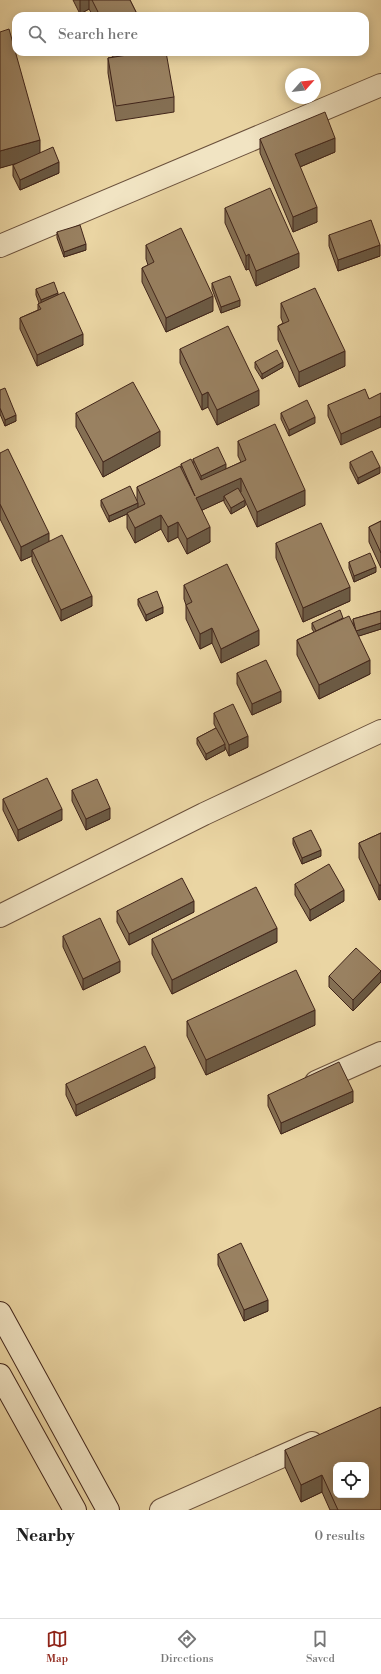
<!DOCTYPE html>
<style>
body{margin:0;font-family:"Libre Bodoni",serif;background:#f2f2f2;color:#222}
.controls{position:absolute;right:12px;bottom:12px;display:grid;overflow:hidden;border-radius:8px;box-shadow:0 2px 10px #0003}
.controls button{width:36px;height:36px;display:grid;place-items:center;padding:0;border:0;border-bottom:1px solid #e0e0e0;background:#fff;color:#222;font:20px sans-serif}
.compass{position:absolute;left:285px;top:68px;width:36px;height:36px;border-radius:50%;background:#fff;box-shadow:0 2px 10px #0003;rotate:63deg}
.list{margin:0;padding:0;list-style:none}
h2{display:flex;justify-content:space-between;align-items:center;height:52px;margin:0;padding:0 16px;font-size:17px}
h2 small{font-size:13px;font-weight:400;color:#767676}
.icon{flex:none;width:22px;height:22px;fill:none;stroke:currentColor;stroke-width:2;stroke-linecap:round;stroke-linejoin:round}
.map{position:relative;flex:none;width:381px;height:1510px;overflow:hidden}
.search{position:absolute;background:#fff;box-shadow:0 2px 10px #0003;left:12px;right:12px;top:12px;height:44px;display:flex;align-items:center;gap:10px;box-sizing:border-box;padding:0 14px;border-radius:12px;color:#767676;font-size:15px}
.sheet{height:108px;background:#fff}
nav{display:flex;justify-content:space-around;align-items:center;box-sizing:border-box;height:56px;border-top:1px solid #e0e0e0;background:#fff;font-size:11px;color:#767676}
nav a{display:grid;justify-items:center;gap:2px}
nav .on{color:#8f2418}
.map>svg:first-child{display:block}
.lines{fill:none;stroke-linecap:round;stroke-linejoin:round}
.street-casing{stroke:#6b513c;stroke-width:24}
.secondary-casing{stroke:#41251a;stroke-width:24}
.street{stroke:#f1e4c3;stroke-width:22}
.secondary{stroke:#f1e4c3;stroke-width:22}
.wall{fill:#846f53;stroke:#41251a}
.shaded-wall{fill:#6b5a44;stroke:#41251a}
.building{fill:#998161;stroke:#41251a;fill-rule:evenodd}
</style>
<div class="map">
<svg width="381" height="1510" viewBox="0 0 381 1510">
<rect width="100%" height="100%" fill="#ead5a3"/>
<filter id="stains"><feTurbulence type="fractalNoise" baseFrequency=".005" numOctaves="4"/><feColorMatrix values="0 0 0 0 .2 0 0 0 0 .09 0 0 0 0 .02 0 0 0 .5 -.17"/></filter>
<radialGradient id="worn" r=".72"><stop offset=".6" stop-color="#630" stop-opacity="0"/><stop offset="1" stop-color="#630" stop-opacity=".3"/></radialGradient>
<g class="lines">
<defs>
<g id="street">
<path d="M0,246L381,85"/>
<path d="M0,916L204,814L381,731"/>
<path d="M316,1082L381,1053"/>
<path d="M161,1510L312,1443"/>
</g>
<g id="secondary">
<path d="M0,1313L108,1510"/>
<path d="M0,1375L75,1510"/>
</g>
</defs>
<use href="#street" class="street-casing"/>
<use href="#secondary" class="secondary-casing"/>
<use href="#street" class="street"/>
<use href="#secondary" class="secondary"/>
</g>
<g class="wall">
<path d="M73,0H130L138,16H93L89,9L80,14Z"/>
<path d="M0,32L40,153L59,173L20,190L13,176V165L19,162L0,168Z"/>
<path d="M111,52H145L143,53L174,97V112L116,121L108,73V58L113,57Z"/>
<path d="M260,139L335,152L300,167L317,222L293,232L260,153Z"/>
<path d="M225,208L299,267L256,286L249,269L246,270L225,223Z"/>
<path d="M57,232L86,250L64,257L57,238Z"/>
<path d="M329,235L380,256L338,271L329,246Z"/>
<path d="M146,245L213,311L166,332L142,282V268L148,265L146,259Z"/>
<path d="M212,283L240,306L221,313L212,289Z"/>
<path d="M36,289L58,295L83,345L37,366L20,329V318L38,310V304L39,303L36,295Z"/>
<path d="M281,303L345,366L299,387L278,340V326L283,323L281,318Z"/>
<path d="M180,349L259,405L217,425L208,407L202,410L180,363Z"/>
<path d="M255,362L283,367L262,379L255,368Z"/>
<path d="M0,390L16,421L5,426L0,414Z"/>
<path d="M369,399L341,445L328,416V405Z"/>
<path d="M76,413L160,446L103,477L76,427Z"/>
<path d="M281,413L315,423L289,436L281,419Z"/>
<path d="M238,441L305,505L257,527L245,501V506L231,514L224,502V500L202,510L210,542L187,554L178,537L168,542L161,529L135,543L127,528V514L109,522L101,506V500L137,501V487L181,468V464H193V459L226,469L241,462L238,456Z"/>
<path d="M0,453L49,541L92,606L61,621L32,561V556L21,561L0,519Z"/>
<path d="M350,462L380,473L358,484L350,468Z"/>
<path d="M381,521V568L369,542V527Z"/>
<path d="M276,543L350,601L303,622L276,558Z"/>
<path d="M349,562L376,572L354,582L349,568Z"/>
<path d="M184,585L259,645L221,663L212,643L200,649L186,619V605L184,599Z"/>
<path d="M138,599L163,613L146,621L138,605Z"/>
<path d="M381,611V629L358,636L370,674L319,699L297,655V640L314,632L312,629V623L343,618L353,626V619Z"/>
<path d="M237,673L281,702L252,715L237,684Z"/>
<path d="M214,713L248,747L229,756L225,747V750L206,760L197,744V738L216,728L214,724Z"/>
<path d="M72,790L110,819L86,830L72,801Z"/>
<path d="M3,799L62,820L18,841L3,810Z"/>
<path d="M381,833V899L379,900L359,858V843Z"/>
<path d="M293,838L321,856L302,864L293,844Z"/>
<path d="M295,884L344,901L310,921L295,895Z"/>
<path d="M117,911L194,912L129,945L117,922Z"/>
<path d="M63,936L120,972L83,990L63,947Z"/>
<path d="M152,939L277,942L172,994L152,954Z"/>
<path d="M329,976L381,982L353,1011L329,987Z"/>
<path d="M187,1021L315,1025L206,1075L187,1036Z"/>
<path d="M155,1078L76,1116L66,1095V1084Z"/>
<path d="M268,1095L353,1102L281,1134L268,1106Z"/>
<path d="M218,1254L268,1311L244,1321L218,1265Z"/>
<path d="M285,1450L381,1510H330L322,1492L301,1502L285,1467Z"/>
</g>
<g class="shaded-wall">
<path d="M80,0H89V9L80,14Z"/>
<path d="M117,52H145L117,66Z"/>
<path d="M335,138V152L295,169V154Z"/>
<path d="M40,140V157L0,168V151Z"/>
<path d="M59,162V173L20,190V180Z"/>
<path d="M317,207V222L293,232V217Z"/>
<path d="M86,244V250L64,257V252Z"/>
<path d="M380,245V256L338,271V260Z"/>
<path d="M299,253V267L256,286V271Z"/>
<path d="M249,254V269L246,270V256Z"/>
<path d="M58,293V299L41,306V300Z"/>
<path d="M213,296V311L166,332V318Z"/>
<path d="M240,300V306L221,313V307Z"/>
<path d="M83,334V345L37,366V355Z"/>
<path d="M345,351V366L299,387V372Z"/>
<path d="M283,362V367L262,379V374Z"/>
<path d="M259,390V405L217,425V410Z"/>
<path d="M208,392V407L202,410V395Z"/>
<path d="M16,415V421L5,426V420Z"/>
<path d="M381,416V427L341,445V434Z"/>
<path d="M315,417V423L289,436V430Z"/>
<path d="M160,431V446L103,477V462Z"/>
<path d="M226,464V470L201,482V476Z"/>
<path d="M380,467V473L358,484V478Z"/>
<path d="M241,478V492L226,499L224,496V500L196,513V498Z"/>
<path d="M305,490V505L257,527V512Z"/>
<path d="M245,500V506L231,514V508Z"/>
<path d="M138,503V509L109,522V516Z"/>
<path d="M161,515V529L135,543V528Z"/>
<path d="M178,522V537L168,542V527Z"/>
<path d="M210,527V542L187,554V539Z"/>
<path d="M49,533V547L32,550V556L21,561V547Z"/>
<path d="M376,567V572L354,582V576Z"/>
<path d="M350,587V601L303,622V608Z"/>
<path d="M92,596V606L61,621V610Z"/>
<path d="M163,607V613L146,621V615Z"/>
<path d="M381,623V629L356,637V631Z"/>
<path d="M212,628V643L200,649V634Z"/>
<path d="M259,630V645L221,663V649Z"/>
<path d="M370,660V674L319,699V685Z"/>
<path d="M281,691V702L252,715V704Z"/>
<path d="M248,736V747L229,756V745Z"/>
<path d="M225,744V750L206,760V754Z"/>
<path d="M110,808V819L86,830V819Z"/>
<path d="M62,809V820L18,841V830Z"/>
<path d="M321,850V856L302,864V858Z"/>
<path d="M379,885H381V899L379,900Z"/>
<path d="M344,890V901L310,921V910Z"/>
<path d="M194,901V912L129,945V934Z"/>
<path d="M277,928V942L172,994V980Z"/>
<path d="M120,961V972L83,990V979Z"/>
<path d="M381,971V982L353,1011V1000Z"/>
<path d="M315,1010V1025L206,1075V1060Z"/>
<path d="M155,1067V1078L76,1116V1105Z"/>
<path d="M353,1091V1102L281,1134V1123Z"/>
<path d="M268,1300V1311L244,1321V1310Z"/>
<path d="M322,1475V1492L301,1502V1485Z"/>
</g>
<g class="building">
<path d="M92,0H130L138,16H100Z"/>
<path d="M9,29L40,140L0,151V32Z"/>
<path d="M147,52H166L174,97L116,106L108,58Z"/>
<path d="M325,112L335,138L295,154L317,207L293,217L260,139Z"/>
<path d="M53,147L59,162L20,180L13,165Z"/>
<path d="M270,188L299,253L256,271L249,254L246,256L225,208Z"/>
<path d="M371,220L380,245L338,260L329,235Z"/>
<path d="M80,225L86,244L64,252L57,232Z"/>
<path d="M181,228L213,296L166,318L142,268L154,262L146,245Z"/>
<path d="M230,276L240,300L221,307L212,283Z"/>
<path d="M54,282L58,293L41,300L36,289Z"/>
<path d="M315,288L345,351L299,372L278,326L289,321L281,303Z"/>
<path d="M64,292L83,334L37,355L20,318L41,309L38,304Z"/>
<path d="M228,326L259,390L217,410L208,392L202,395L180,349Z"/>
<path d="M277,350L283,362L262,374L255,362Z"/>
<path d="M133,382L160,431L103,462L76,413Z"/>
<path d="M5,388L16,415L5,420L0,408V390Z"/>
<path d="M365,389L369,399L381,393V416L341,434L328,405Z"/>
<path d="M307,400L315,417L289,430L281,413Z"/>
<path d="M275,424L305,490L257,512L241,478L196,498L210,527L187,539L178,522L168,527L161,515L135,528L127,513L145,504L137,487L180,466L195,496L181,464L191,459L201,480L246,460L238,441Z"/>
<path d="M218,447L226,464L201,476L193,459Z"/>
<path d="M8,449L49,533L21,547L0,504V453Z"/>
<path d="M372,451L380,467L358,478L350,462Z"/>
<path d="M130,486L138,503L109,516L101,500Z"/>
<path d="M238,488L245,500L231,508L224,496Z"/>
<path d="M381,521V553L369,527Z"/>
<path d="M321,523L350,587L303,608L276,543Z"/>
<path d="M62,535L92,596L61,610L32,550Z"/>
<path d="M370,553L376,567L354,576L349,562Z"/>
<path d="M227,564L259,630L221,649L212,628L200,634L186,605L192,602L184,585Z"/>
<path d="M157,591L163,607L146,615L138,599Z"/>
<path d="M340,610L343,618L316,631L312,623Z"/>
<path d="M381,611V623L356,631L353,619Z"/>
<path d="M349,616L370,660L319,685L297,640Z"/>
<path d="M266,660L281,691L252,704L237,673Z"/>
<path d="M233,704L248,736L229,745L214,713Z"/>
<path d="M216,728L225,744L206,754L197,738Z"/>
<path d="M47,778L62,809L18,830L3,799Z"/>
<path d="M97,779L110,808L86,819L72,790Z"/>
<path d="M311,830L321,850L302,858L293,838Z"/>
<path d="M381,833V885H379L359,843Z"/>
<path d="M329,864L344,890L310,910L295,884Z"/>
<path d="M182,878L194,901L129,934L117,911Z"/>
<path d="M256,887L277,928L172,980L152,939Z"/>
<path d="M100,918L120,961L83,979L63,936Z"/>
<path d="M356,948L381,971L353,1000L329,976Z"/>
<path d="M296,970L315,1010L206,1060L187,1021Z"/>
<path d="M145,1046L155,1067L76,1105L66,1084Z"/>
<path d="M339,1062L353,1091L281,1123L268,1095Z"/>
<path d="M241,1243L268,1300L244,1310L218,1254Z"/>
<path d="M381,1407V1510H338L322,1475L301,1485L285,1450ZM336,1465H366V1495H336Z"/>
</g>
<rect width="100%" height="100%" filter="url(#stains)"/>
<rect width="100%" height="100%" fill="url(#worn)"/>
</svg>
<div class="controls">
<button><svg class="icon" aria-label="locate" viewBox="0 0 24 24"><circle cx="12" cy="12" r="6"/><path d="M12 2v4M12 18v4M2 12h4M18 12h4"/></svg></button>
</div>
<svg class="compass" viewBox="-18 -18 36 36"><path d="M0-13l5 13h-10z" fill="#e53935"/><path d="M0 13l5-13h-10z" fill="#767676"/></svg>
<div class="search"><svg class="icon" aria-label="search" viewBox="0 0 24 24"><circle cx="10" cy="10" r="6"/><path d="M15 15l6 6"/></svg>Search here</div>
</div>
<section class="sheet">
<h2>Nearby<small>0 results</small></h2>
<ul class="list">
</ul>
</section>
<nav>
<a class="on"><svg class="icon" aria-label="map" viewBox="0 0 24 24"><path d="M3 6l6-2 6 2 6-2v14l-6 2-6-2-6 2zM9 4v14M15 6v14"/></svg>Map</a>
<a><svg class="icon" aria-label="directions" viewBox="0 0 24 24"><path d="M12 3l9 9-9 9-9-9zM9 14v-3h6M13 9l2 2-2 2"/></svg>Directions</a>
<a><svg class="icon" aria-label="saved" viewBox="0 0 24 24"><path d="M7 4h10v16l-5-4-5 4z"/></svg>Saved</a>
</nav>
